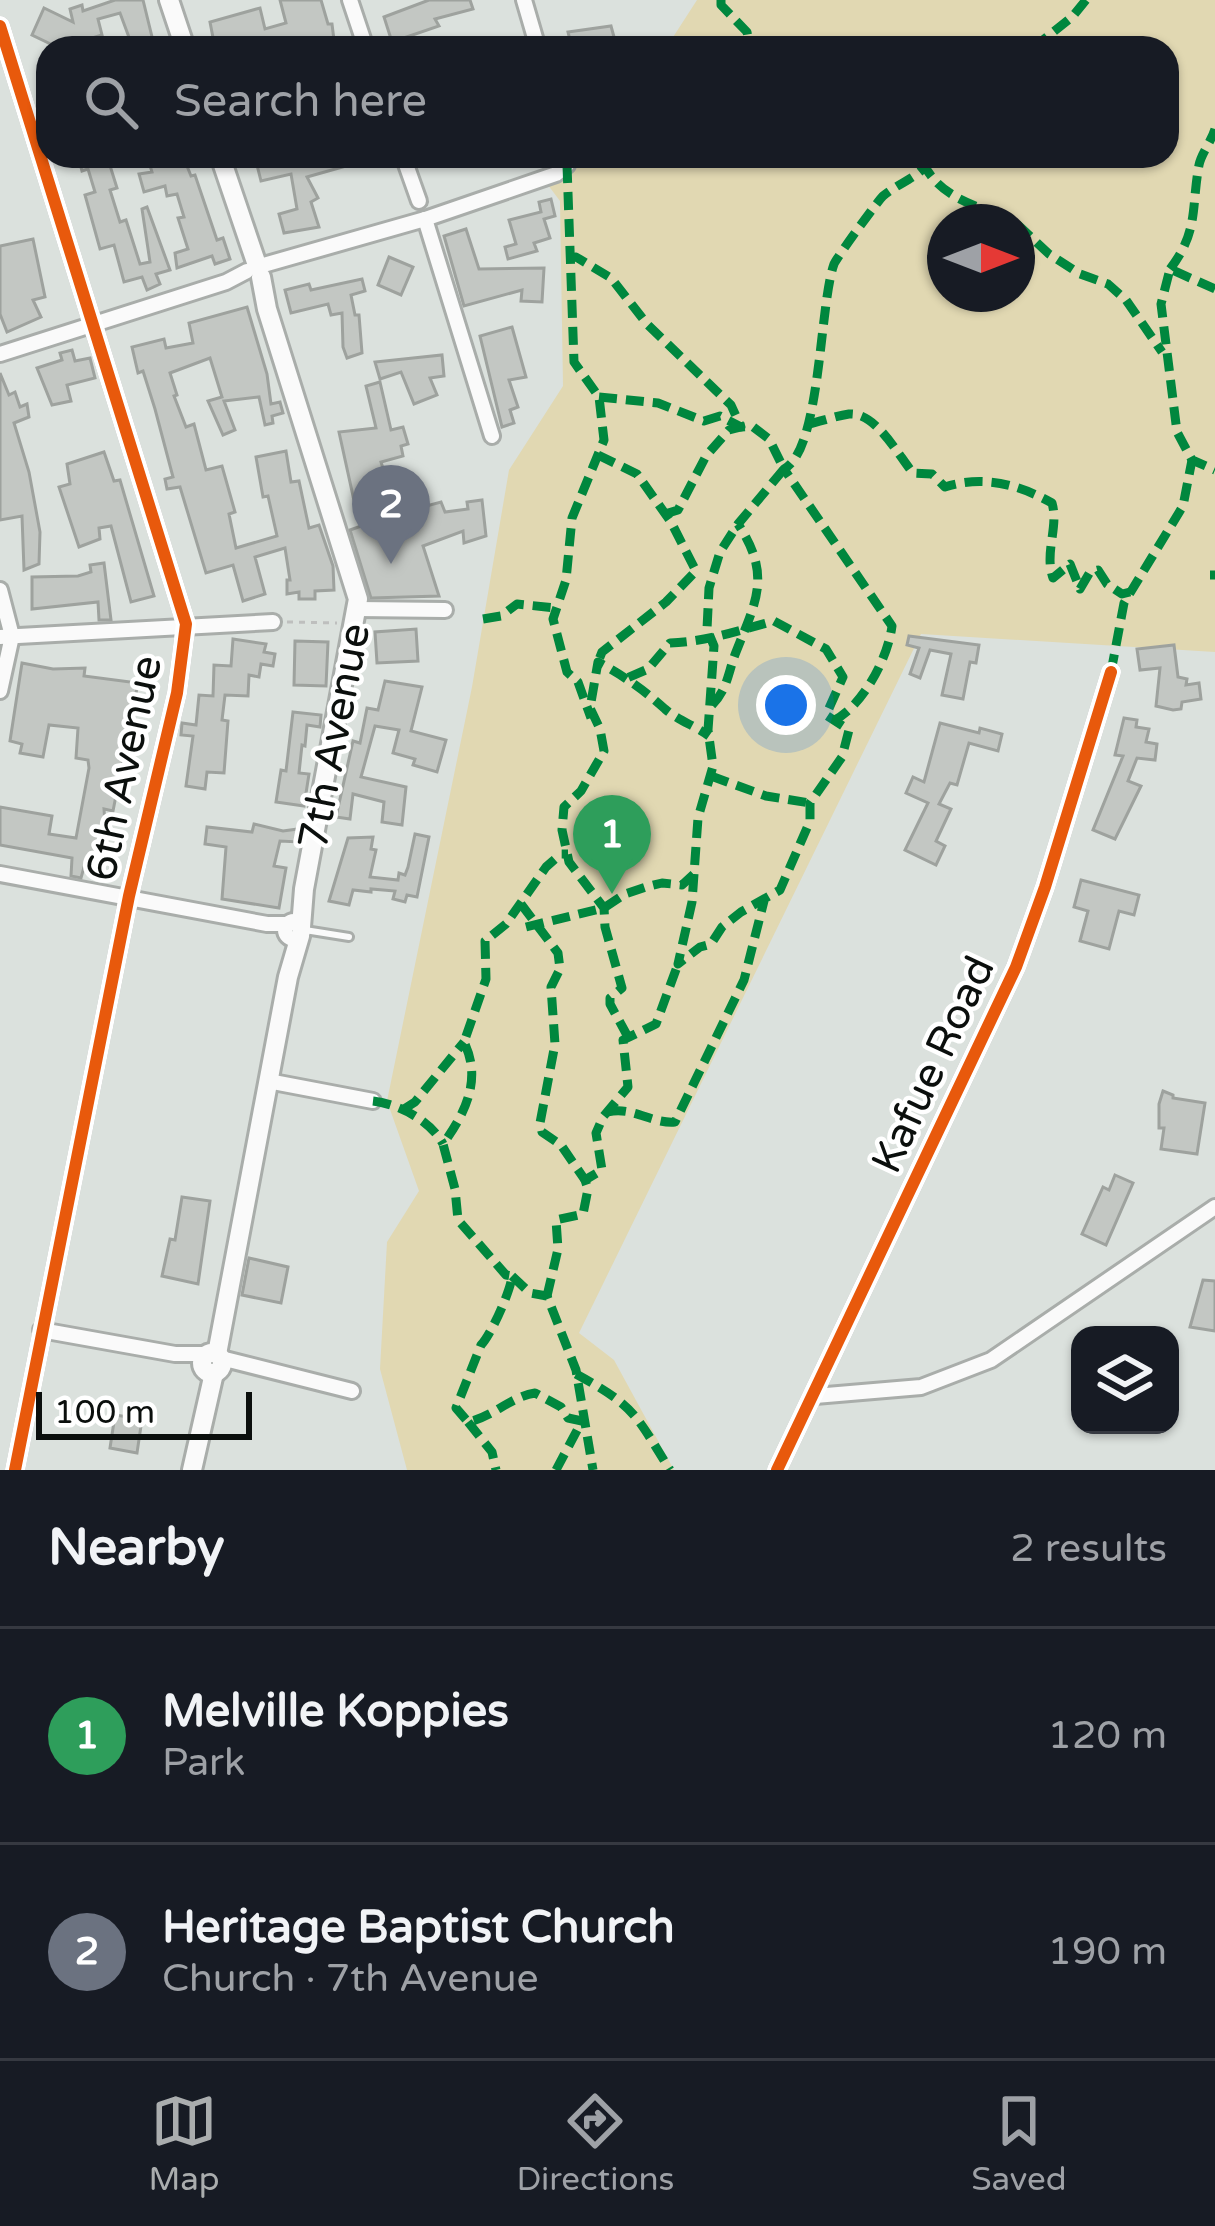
<!DOCTYPE html>
<meta charset="utf-8">
<style>
body{margin:0;font-family:"Varela Round",sans-serif;background:#242831;color:#f1f3f6}
.controls{position:absolute;right:36px;bottom:36px;display:grid;overflow:hidden;border-radius:24px;box-shadow:0 3px 9px #0004}
.controls button{width:108px;height:108px;display:grid;place-items:center;padding:0;border:0;border-bottom:3px solid #363941;background:#171b24;color:#f1f3f6;font:60px sans-serif}
.compass{position:absolute;left:927px;top:204px;width:108px;height:108px;border-radius:50%;background:#171b24;box-shadow:0 3px 9px #0004;rotate:90deg}
.scale{position:absolute;left:36px;bottom:30px;width:216px;box-sizing:border-box;padding-left:12px;border:6px solid #0b0f0d;border-top:0;font-size:33px;line-height:42px;white-space:nowrap;color:#0b0f0d;-webkit-text-stroke:9px #fff;paint-order:stroke}
.you{position:absolute;left:786px;top:705px;width:42px;height:42px;margin:-30px;border:9px solid #fff;border-radius:50%;background:#1a73e8;box-shadow:0 0 0 18px #1a73e833}
.badge{display:grid;place-items:center;width:78px;height:78px;border-radius:50%;background:#aaadae;color:#fff;font-size:39px;font-weight:700}
.pin{position:absolute;translate:-50% -99px;filter:drop-shadow(0 3px 6px #0008)}
.pin::after{content:'';position:absolute;top:63px;width:42px;height:36px;background:inherit;clip-path:polygon(0 0,100% 0,50% 100%)}
.list{margin:0;padding:0;list-style:none}
h2{display:flex;justify-content:space-between;align-items:center;height:156px;margin:0;padding:0 48px;font-size:51px}
h2 small{font-size:39px;font-weight:400;color:#9ea1a6}
.list li{display:grid;grid-template-columns:78px 1fr auto;gap:36px;align-items:center;box-sizing:border-box;height:216px;padding:0 48px;border-top:3px solid #363941}
.list b{display:block;font-size:45px;white-space:nowrap}
.list p{margin:0;font-size:39px;white-space:nowrap;color:#9ea1a6}
.list em{font-size:39px;font-style:normal;color:#9ea1a6}
.icon{flex:none;width:66px;height:66px;fill:none;stroke:currentColor;stroke-width:2;stroke-linecap:round;stroke-linejoin:round}
.map{position:relative;flex:none;width:1215px;height:1470px;overflow:hidden}
.search{position:absolute;background:#171b24;box-shadow:0 3px 9px #0004;left:36px;right:36px;top:36px;height:132px;display:flex;align-items:center;gap:30px;box-sizing:border-box;padding:0 42px;border-radius:36px;color:#9ea1a6;font-size:45px}
.sheet{height:588px;background:#171b24}
nav{display:flex;justify-content:space-around;align-items:center;box-sizing:border-box;height:168px;border-top:3px solid #363941;background:#171b24;font-size:33px;color:#9ea1a6}
nav a{display:grid;justify-items:center;gap:6px}
nav .on{color:#aaadae}
.map>svg:first-child{display:block}
.green{fill:#e1d8b2;fill-rule:evenodd}
.building{fill:#c3c7c3;stroke:#9ea29e;stroke-width:3}
.lines{fill:none;stroke-linecap:round;stroke-linejoin:round}
.lane-casing{stroke:#a9adaa;stroke-width:12}
.street-casing{stroke:#a9adaa;stroke-width:20}
.secondary-casing{stroke:#a9adaa;stroke-width:24}
.path{stroke:#bebfbe;stroke-width:3;stroke-dasharray:6 6;stroke-linecap:butt}
.lane{stroke:#fafafa;stroke-width:6}
.street{stroke:#fafafa;stroke-width:14}
.secondary{stroke:#fafafa;stroke-width:18}
.quiet{stroke:#00873e;stroke-width:9;stroke-dasharray:18 9;stroke-linecap:butt}
.cycleway-casing{stroke:#fff;stroke-width:20}
.cycleway{stroke:#e8590c;stroke-width:12}
.labels{text-anchor:middle;stroke-width:9;stroke-linejoin:round;paint-order:stroke}
.street-label{font-size:42px;fill:#0b0f0d;stroke:#fff}
</style>
<div class="map">
<svg width="1215" height="1470" viewBox="0 0 1215 1470">
<rect width="100%" height="100%" fill="#dbe1dd"/>
<path class="green" d="M697,0H1215V652L921,634L579,1333L614,1360L674,1470H407L380,1369L387,1242L419,1191L387,1101L472,687L509,470L563,386L560,201L545,181L568,177L588,156H1167V48H666ZM945,222H1017V294H945Z"/>
<g class="building">
<path d="M115,0H143L154,45L133,48L120,13L98,19L102,35L92,38L95,48H59L32,35L44,8L73,22L70,9L82,5L83,11Z"/>
<path d="M280,0H321L328,24H332L335,48H215L210,22L260,8L265,29L286,23Z"/>
<path d="M429,0H470L473,9L435,19L439,26L392,42L384,17Z"/>
<path d="M611,26L617,48H572L568,32Z"/>
<path d="M78,156H107L117,188L110,190L120,222L126,220L140,264L150,262L142,209L147,207L170,270L156,274L160,284L147,290L142,277L124,282L114,245L100,249L85,195L95,192L88,169L82,171Z"/>
<path d="M147,156H183L191,176L195,175L217,240L223,238L230,259L215,264L212,256L177,268L175,253L188,249L178,218L184,217L177,194L167,196L165,186L144,192L139,174L152,172Z"/>
<path d="M262,156H367V160L307,177L318,198L311,202L319,227L284,233L279,214L297,209L291,174L261,181L256,161Z"/>
<path d="M551,199L555,216L544,219L550,238L534,243L537,251L508,259L505,247L516,244L509,220L541,212L539,202Z"/>
<path d="M466,229L479,269L544,268L542,302L521,301L522,290L464,306L444,236Z"/>
<path d="M33,239L45,297L33,300L41,317L7,332L0,314V246Z"/>
<path d="M389,257L413,267L401,295L378,285Z"/>
<path d="M362,279L365,291L351,295L355,315H359L362,353L347,358L343,347L342,313L331,315L328,304L291,313L285,290L309,284L311,290Z"/>
<path d="M247,307L267,374L271,404L280,402L283,413L272,416L273,423L265,425L259,397L224,401L235,430L223,435L208,401L222,397L210,358L170,373L177,395L174,396L186,427L194,424L206,470L222,466L235,512L229,514L236,548L277,536L268,496L263,497L256,457L286,451L291,482L299,481L309,528L319,525L333,566L334,590L315,591V599H299V592L287,594V580H290L285,548L255,557L265,594L243,601L233,565L206,573L180,487L167,489L165,479L173,477L155,409L143,371L138,373L132,347L164,339L166,348L193,343L189,323Z"/>
<path d="M512,327L526,377L509,380L518,407L510,410L514,423L502,427L480,336Z"/>
<path d="M72,350L75,361L90,358L95,378L67,385L71,401L52,405L37,368L62,360L60,353Z"/>
<path d="M442,355L444,376L430,378L437,395L414,404L401,372L380,379L375,362Z"/>
<path d="M0,373L9,395L15,392L20,407L27,404L29,417L14,423L29,472L40,532L39,564L24,570L22,516L0,520Z"/>
<path d="M380,382L391,430L403,427L408,444L401,446L403,456L381,462L397,514L441,502L445,512L468,509L467,502L482,500L486,536L464,543L463,531L423,546L439,596L371,598L350,530L381,519L376,499L355,505L339,432L376,428L366,386Z"/>
<path d="M104,452L114,481L120,480L154,596L131,602L111,526L99,528L100,539L79,547L59,487L70,484L67,464Z"/>
<path d="M104,563L111,620H99L98,602L32,609V577L78,576L91,572L90,565Z"/>
<path d="M416,629L418,661L377,663L375,632Z"/>
<path d="M909,636L979,645L976,663L970,662L963,699L942,695L951,654L930,650L920,678L910,674L919,648L907,645Z"/>
<path d="M233,639L266,644L264,652L275,654L273,666L261,664L259,677L249,675L248,696L225,695L222,720L228,721L224,773L207,772L205,789L186,786L193,736L181,735L182,723L196,725L199,695L213,696L214,665L231,666Z"/>
<path d="M295,641L328,642L326,686L294,685Z"/>
<path d="M1174,645L1178,677L1187,679L1186,685L1199,683L1201,699L1182,702L1181,709L1173,710L1156,706L1160,668L1140,670L1137,649Z"/>
<path d="M22,663L53,669L85,668L84,676L138,683L113,811L104,809L106,838L99,870L84,867L81,878L71,876L72,858L0,845V807L52,816L49,834L76,838L89,768L88,760L76,758L78,728L49,725L43,757L20,753L22,744L10,741Z"/>
<path d="M385,681L422,687L411,731L446,740L437,772L413,765L415,759L393,753L399,730L375,726L361,777L406,787L402,825L382,822L384,802L353,794L350,819L336,817L353,741L360,743L367,708L378,710Z"/>
<path d="M293,712L321,715L320,727L307,725L305,746L302,745L299,773L309,774L304,806L276,802L281,770L286,771Z"/>
<path d="M1124,718L1137,720L1136,727L1149,729L1146,742L1157,744L1155,760L1137,758L1128,781L1141,786L1115,839L1093,830L1123,756L1115,755Z"/>
<path d="M940,723L979,733L980,728L1002,734L998,751L969,743L957,785L950,783L939,804L951,809L936,841L945,846L936,865L905,850L928,803L906,793L913,777L924,782Z"/>
<path d="M254,824L283,831L298,829L300,835L299,842L280,841L274,866L286,868L279,908L222,899L226,847L205,844L207,827L252,832Z"/>
<path d="M415,834L429,837L417,897L407,895L405,902L393,899L395,891L371,889V892L353,890L349,905L329,901L348,838L373,837L371,849L376,850L370,877L398,880L399,873L405,875L408,867Z"/>
<path d="M1081,880L1139,895L1134,915L1119,911L1109,949L1080,941L1088,911L1074,907Z"/>
<path d="M1163,1091L1173,1095V1098L1205,1103L1197,1154L1161,1149L1164,1128H1159V1104Z"/>
<path d="M1115,1175L1133,1183L1106,1245L1082,1234L1103,1187L1109,1190Z"/>
<path d="M182,1197L210,1201L198,1284L162,1276L170,1239L175,1240Z"/>
<path d="M249,1258L288,1267L281,1303L242,1295Z"/>
<path d="M1203,1280L1215,1281V1331L1190,1327Z"/>
<path d="M115,1415L142,1419L137,1453L110,1448Z"/>
</g>
<g class="lines">
<defs>
<path id="lane" d="M305,930L349,937"/>
<g id="street">
<path d="M350,0L366,48"/>
<path d="M524,0L538,48"/>
<path d="M0,26L186,624L177,693L129,896L15,1470"/>
<path d="M403,156L419,201"/>
<path d="M425,219L492,436"/>
<path d="M260,266L425,219L556,174L567,165L570,156"/>
<path d="M0,354L226,282L247,271"/>
<path d="M0,590L12,636L0,691"/>
<path d="M358,609L445,610"/>
<path d="M0,637L273,622"/>
<path d="M0,874L267,924H290"/>
<path d="M268,1081L373,1101"/>
<path d="M41,1330L175,1354H207"/>
<path d="M221,1358L352,1391"/>
<path d="M815,1396L921,1387L991,1360L1215,1207"/>
<path d="M777,1470L1016,967L1045,887L1111,672"/>
</g>
<g id="secondary">
<path d="M169,0L185,48"/>
<path d="M220,156L257,265"/>
<path d="M261,277L267,309L358,599L304,889L301,927"/>
<circle cx="294" cy="930" r="7"/>
<circle cx="212" cy="1363" r="10"/>
<path d="M217,1354L288,977L300,936"/>
<path d="M192,1470L214,1373"/>
</g>
</defs>
<use href="#lane" class="lane-casing"/>
<use href="#street" class="street-casing"/>
<use href="#secondary" class="secondary-casing"/>
<path class="path" d="M287,622L337,623"/>
<use href="#lane" class="lane"/>
<use href="#street" class="street"/>
<use href="#secondary" class="secondary"/>
<g class="quiet">
<path d="M721,0V5L747,32L750,48"/>
<path d="M767,48L785,43L794,48"/>
<path d="M1033,48L1072,17L1086,0"/>
<path d="M922,161C941,201 978,204 1013,222"/>
<path d="M567,165L574,362L599,397L604,440L572,518L566,580L553,619L567,672L578,682L591,718"/>
<path d="M1017,224L1049,254L1080,274L1108,284L1126,300L1162,352"/>
<path d="M569,258L576,257L611,278L647,324L731,405L741,427L729,430L706,456L678,510L665,514"/>
<path d="M1170,269C1199,231 1191,208 1199,165C1201,154 1211,142 1215,129"/>
<path d="M1215,289L1170,269L1161,304L1177,432L1192,460L1215,470"/>
<path d="M599,397L658,403L704,421L720,416L741,427L752,426L769,439L784,469L738,524L720,552L709,588L707,629L714,646L708,730L713,766L698,818L692,902L678,964L700,947L711,944L722,927L741,912L780,890L810,821V803L842,757L849,730L826,715L843,677L826,649L774,621C740,630 706,642 670,643L648,669L627,678"/>
<path d="M809,424C822,421 836,416 849,414C876,412 898,455 913,473L932,474L945,487C983,475 1018,484 1052,503C1059,528 1044,552 1053,578L1070,564L1080,589L1090,572L1098,570L1107,584L1122,594L1130,592"/>
<path d="M598,455L637,474L671,522L696,571L666,602L602,652L598,662"/>
<path d="M1210,575H1215"/>
<path d="M483,619L501,616L517,604L556,608"/>
<path d="M1111,672L1124,603L1183,506L1192,460"/>
<path d="M712,705C728,689 728,672 736,652C756,601 772,576 738,524"/>
<path d="M833,721C863,706 888,658 892,626L784,469C821,450 819,307 834,264C837,257 877,202 883,196C901,181 922,177 933,156"/>
<path d="M711,776L766,796L810,803"/>
<path d="M521,904L558,953L560,969L551,987L555,1044L540,1123L542,1132L561,1145L585,1180"/>
<path d="M526,927L604,908L625,894L646,887L662,883L682,885L694,874"/>
<path d="M628,1037L610,1004V998L622,988L605,927L604,908L569,862L562,830L564,807L581,791L604,751L600,729L590,708L598,662C624,676 644,690 665,709C678,720 695,726 709,736"/>
<path d="M373,1101C399,1104 431,1121 443,1144"/>
<path d="M404,1109L415,1102L464,1042"/>
<path d="M608,1112C632,1106 652,1124 675,1122L744,980L764,901"/>
<path d="M512,1276L530,1293L547,1296L576,1370L593,1470"/>
<path d="M547,1296L558,1249L556,1220L583,1214L588,1189L585,1180L602,1170L596,1133L603,1117L628,1087L623,1040L656,1024L678,964"/>
<path d="M576,1374C636,1407 635,1414 670,1470"/>
<path d="M468,1422L492,1452L496,1470"/>
<path d="M556,1470L582,1421L568,1418L561,1407L535,1393C510,1397 493,1417 468,1422L456,1408L481,1345C491,1335 511,1290 512,1276L506,1275L458,1220L455,1189L443,1144C466,1112 482,1079 464,1042L486,979L485,941L506,924L546,867L561,854H568"/>
</g>
<defs>
<g id="cycleway">
<path d="M0,26L186,624L177,693L129,896L15,1470"/>
<path d="M777,1470L1016,967L1045,887L1111,672"/>
</g>
</defs>
<use href="#cycleway" class="cycleway-casing"/>
<use href="#cycleway" class="cycleway"/>
</g>
<g class="labels">
<g class="street-label">
<text transform="translate(333 736) rotate(-79)" y="15">7th Avenue</text>
<text transform="translate(123 768) rotate(-78)" y="15">6th Avenue</text>
<text transform="translate(932 1064) rotate(-65)" y="15">Kafue Road</text>
</g>
</g>
</svg>
<div class="controls">
<button><svg class="icon" aria-label="layers" viewBox="0 0 24 24"><path d="M12 4l9 5-9 5-9-5zM3 14l9 5 9-5"/></svg></button>
</div>
<svg class="compass" viewBox="-18 -18 36 36"><path d="M0-13l5 13h-10z" fill="#e53935"/><path d="M0 13l5-13h-10z" fill="#9ea1a6"/></svg>
<div class="scale">100 m</div>
<div class="you"></div>
<div class="pin badge" style="left:612px;top:894px;background:#2e9e5b">1</div>
<div class="pin badge" style="left:391px;top:564px;background:#6b7280">2</div>
<div class="search"><svg class="icon" aria-label="search" viewBox="0 0 24 24"><circle cx="10" cy="10" r="6"/><path d="M15 15l6 6"/></svg>Search here</div>
</div>
<section class="sheet">
<h2>Nearby<small>2 results</small></h2>
<ul class="list">
<li><span class="badge" style="background:#2e9e5b">1</span><div><b>Melville Koppies</b><p>Park</p></div><em>120 m</em></li>
<li><span class="badge" style="background:#6b7280">2</span><div><b>Heritage Baptist Church</b><p>Church · 7th Avenue</p></div><em>190 m</em></li>
</ul>
</section>
<nav>
<a class="on"><svg class="icon" aria-label="map" viewBox="0 0 24 24"><path d="M3 6l6-2 6 2 6-2v14l-6 2-6-2-6 2zM9 4v14M15 6v14"/></svg>Map</a>
<a><svg class="icon" aria-label="directions" viewBox="0 0 24 24"><path d="M12 3l9 9-9 9-9-9zM9 14v-3h6M13 9l2 2-2 2"/></svg>Directions</a>
<a><svg class="icon" aria-label="saved" viewBox="0 0 24 24"><path d="M7 4h10v16l-5-4-5 4z"/></svg>Saved</a>
</nav>
